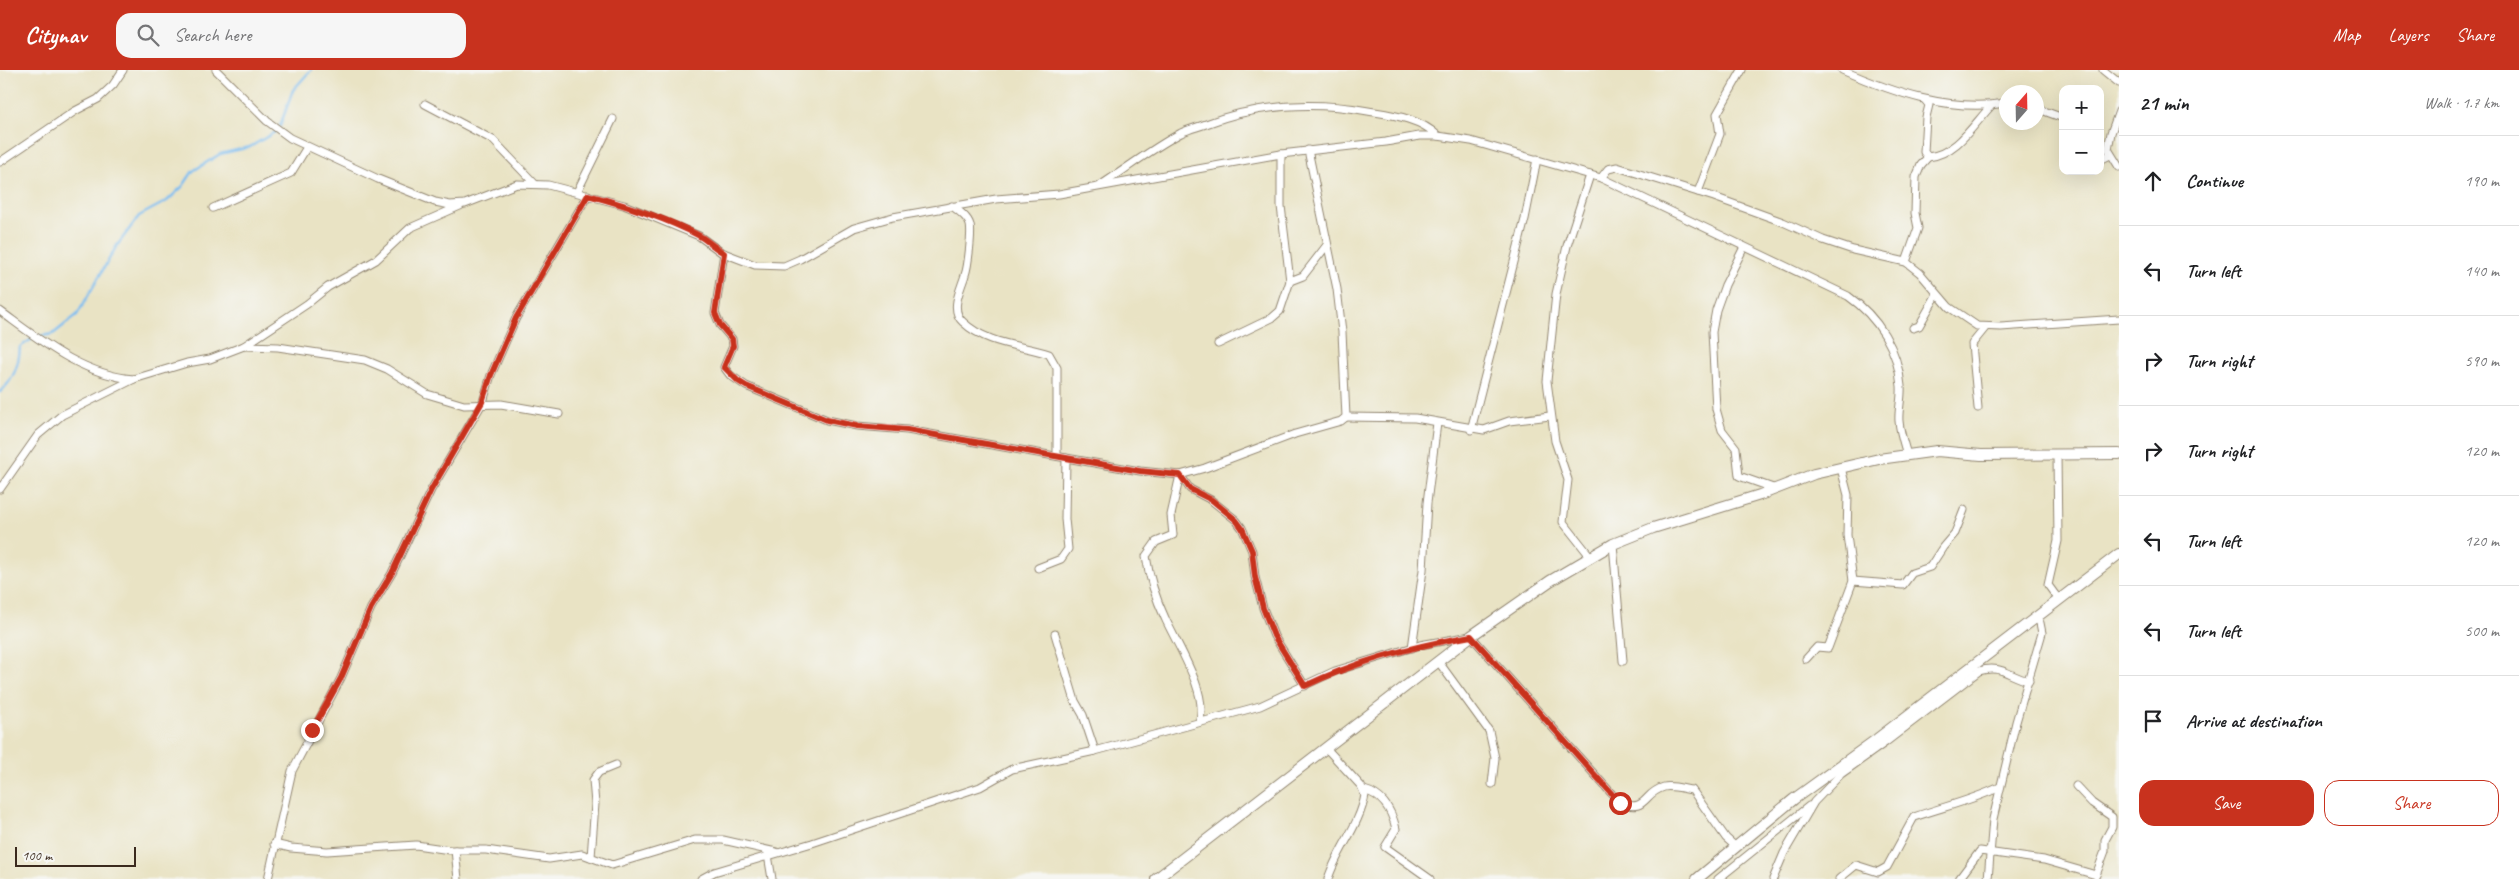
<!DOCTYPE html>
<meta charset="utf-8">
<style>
body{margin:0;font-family:Caveat,sans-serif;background:#f6f6f6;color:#202124}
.controls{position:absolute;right:15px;top:15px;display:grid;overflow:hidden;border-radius:10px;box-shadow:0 5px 20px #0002}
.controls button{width:45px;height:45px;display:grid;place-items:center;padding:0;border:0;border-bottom:1px solid #e0e0e0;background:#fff;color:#202124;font:25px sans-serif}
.compass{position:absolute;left:1999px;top:15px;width:45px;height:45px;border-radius:50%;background:#fff;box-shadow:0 5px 20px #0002;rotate:20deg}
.scale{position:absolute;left:15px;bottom:12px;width:121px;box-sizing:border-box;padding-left:5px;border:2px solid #3b2a1e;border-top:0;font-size:14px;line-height:18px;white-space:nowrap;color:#3b2a1e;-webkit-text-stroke:4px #f6f6f2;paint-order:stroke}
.stop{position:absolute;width:15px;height:15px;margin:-11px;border:4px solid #c8321e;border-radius:50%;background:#fff}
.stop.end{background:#c8321e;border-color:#fff;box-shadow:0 1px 5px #0008}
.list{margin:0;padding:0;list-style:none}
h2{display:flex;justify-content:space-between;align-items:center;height:65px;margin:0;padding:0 20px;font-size:21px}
h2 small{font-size:16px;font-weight:400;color:#757577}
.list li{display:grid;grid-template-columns:32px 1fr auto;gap:15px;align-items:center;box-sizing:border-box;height:90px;padding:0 20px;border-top:1px solid #e0e0e0}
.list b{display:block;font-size:19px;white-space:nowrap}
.list em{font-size:16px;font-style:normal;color:#757577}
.actions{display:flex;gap:10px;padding:15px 20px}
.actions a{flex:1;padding:11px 0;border:1px solid #c8321e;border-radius:15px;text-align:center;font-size:18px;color:#c8321e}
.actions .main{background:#c8321e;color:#fff}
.icon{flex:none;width:28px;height:28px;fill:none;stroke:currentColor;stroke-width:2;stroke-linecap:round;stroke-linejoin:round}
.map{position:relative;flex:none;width:2119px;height:809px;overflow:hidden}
header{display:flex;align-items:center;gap:30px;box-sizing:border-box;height:70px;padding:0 25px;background:#c8321e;color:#fff}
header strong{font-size:24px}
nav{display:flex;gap:28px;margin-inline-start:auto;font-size:18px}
.search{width:350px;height:45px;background:#f6f6f6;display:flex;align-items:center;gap:12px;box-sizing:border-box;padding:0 18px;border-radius:15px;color:#757577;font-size:19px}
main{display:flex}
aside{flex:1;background:#fff}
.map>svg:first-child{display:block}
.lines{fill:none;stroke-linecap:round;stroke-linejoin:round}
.stream{stroke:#7cbdf1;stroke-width:2.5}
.street-casing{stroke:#928671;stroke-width:9}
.secondary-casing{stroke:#928671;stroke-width:12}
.street{stroke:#fff;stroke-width:7}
.secondary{stroke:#fff;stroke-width:10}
.route{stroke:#c8321e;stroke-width:6}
</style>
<header>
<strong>Citynav</strong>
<div class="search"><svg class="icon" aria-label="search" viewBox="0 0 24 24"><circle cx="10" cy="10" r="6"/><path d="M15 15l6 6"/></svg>Search here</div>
<nav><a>Map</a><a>Layers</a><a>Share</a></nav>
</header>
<main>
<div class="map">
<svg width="2119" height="809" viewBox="0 0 2119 809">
<rect width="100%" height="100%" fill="#f6f6f2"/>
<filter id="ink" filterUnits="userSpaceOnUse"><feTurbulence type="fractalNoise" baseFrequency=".02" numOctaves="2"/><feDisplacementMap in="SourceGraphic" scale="10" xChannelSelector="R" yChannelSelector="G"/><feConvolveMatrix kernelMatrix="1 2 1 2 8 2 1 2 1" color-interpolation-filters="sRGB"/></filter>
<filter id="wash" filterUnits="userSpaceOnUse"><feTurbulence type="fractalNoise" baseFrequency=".0096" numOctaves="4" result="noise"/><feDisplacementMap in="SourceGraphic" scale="20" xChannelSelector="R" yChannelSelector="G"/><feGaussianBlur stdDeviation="1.12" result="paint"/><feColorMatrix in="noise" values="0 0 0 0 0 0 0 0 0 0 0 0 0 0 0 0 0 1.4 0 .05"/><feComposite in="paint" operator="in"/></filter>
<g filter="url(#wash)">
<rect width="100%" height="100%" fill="#e9e3c4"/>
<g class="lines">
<g class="stream">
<path d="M280,56L293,20L311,0"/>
<path d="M0,322C14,310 19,294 20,277L35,267L53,264L77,245L116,177L139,146L167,131L183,116L193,101L220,84L250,77L275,62"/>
</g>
</g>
</g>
<g filter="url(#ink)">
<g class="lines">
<defs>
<g id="street">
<path d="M216,0L267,51L290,68L378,109L435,132L450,135L465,134L517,114L548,115L624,135L699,166L721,182L755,195L784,196L800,189L854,158L893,147L996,129L1059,124L1281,84L1386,72L1419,66H1438L1471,71L1601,108L1848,226C1878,247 1898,279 1901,316C1902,328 1898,340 1899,351C1900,363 1904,374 1907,385"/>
<path d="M1842,0C1894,23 1949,42 2006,33"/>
<path d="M2103,0L2119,13"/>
<path d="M1925,30L1929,35L1926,47L1924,82L1928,87C1957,84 1973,55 1991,36"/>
<path d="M425,34L493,70L534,113"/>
<path d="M2036,38L2063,48"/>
<path d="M2119,41L2111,63L2108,79L2119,97"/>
<path d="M1281,84V136L1290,211"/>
<path d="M2100,90L2110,85"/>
<path d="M0,92L75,41L98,29L113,15L123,0"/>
<path d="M1590,105L1567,176L1556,224L1547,311L1555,371L1568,410L1563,452L1590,486"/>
<path d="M1601,108L1608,99L1617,97L1714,127L1783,152L1823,170L1853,180L1906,192L1920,203L1949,237L1977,256L2001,257L2119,249"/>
<path d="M1101,115C1127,98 1153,78 1181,63C1189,59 1198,57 1206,54C1259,34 1312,31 1368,41C1392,45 1420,48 1438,66"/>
<path d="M577,122L613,49"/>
<path d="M1698,122L1720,64L1717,44L1742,0"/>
<path d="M952,136C959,141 968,147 970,155C972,163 968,197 965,205C961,219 949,240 963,252C986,274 1020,275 1049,284L1057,298V386"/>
<path d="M213,138L291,103L307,77"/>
<path d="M1744,177L1725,215L1716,240L1712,262L1716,339L1722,360L1736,378L1739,406L1776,419"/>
<path d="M724,183L715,243L720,255L732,269L733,276L724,297L730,305L746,316L827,350L857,356L907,360L1140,401L1180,405L1205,398L1295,364L1341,351L1346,347L1342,262L1337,219L1308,80"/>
<path d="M1906,192L1918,158L1915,143L1916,107L1921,95L1928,87"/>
<path d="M0,241C40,270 82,305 134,309"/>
<path d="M1913,258L1919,256L1937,224"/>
<path d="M1218,274L1272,248L1280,241L1290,211L1303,206L1327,175"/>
<path d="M244,276L278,277L365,290L387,299L427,324L444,329L464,335L501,334L559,344"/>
<path d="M1978,338L1972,274L1985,258"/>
<path d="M1346,347L1415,348L1484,360L1509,351L1550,346"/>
<path d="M1471,360L1525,149L1537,89"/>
<path d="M2057,384L2058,471L2048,515L2059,530"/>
<path d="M1180,405L1171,445L1173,465L1156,472L1146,486C1149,506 1156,529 1165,548C1176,573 1210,625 1199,652"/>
<path d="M1180,405L1190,419L1211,430L1236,450L1242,458L1252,481L1255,507L1263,538L1274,566L1305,616"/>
<path d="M0,419L38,365L62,345L134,309L187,293L210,289L244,276L307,234L328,217L376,190L410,158L460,136"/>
<path d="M1613,474L1623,591"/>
<path d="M1038,498L1061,489L1068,479L1065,449L1066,388"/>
<path d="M1853,511L1903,515L1912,503L1930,497L1943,477L1955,463L1964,440"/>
<path d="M1055,564L1075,631L1083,645L1095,681"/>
<path d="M1412,578L1423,500L1427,433L1437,353"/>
<path d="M1806,589L1817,577L1828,578L1853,511L1847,465L1848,425L1841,398"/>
<path d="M1438,591L1489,661L1495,688L1492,714"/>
<path d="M1326,678L1361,716L1365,725C1360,755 1337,780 1328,809"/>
<path d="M1364,720C1383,725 1392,741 1396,759L1385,777L1430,809"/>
<path d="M274,774L291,778L327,781L416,775L450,780H486L549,789L582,784L612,795L695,770H723L776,782"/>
<path d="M455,780L458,809"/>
<path d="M768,785L772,809"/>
<path d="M591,787L595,734L593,710L599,702L616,695"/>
<path d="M268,809L292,701L341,608L371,538L392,503L431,420L483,332L491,305L516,248L588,125"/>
<path d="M701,809L714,802L812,773L980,717L1012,699L1095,681L1260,636L1335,601L1420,575L1471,566L1620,733C1648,743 1642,723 1664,717C1672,715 1684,719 1692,720L1726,768L1736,777"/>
<path d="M1718,809L1809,736"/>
<path d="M1773,809L1784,783L1814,732L1841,704L1886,672L1979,601C2001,594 2008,606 2029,611"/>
<path d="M1839,809L1856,795L1878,802L1887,797L1914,747C1943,737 1973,730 2000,717"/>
<path d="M1959,809L1980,781L2044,790L2096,805L2105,781V770L2112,757V747L2092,733L2076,716"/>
<path d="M1988,809L1993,749L2016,652L2042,563L2040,553L2036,547"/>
</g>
<g id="secondary">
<path d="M1156,809L1471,566L1550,511L1613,474L1653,458L1760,425L1814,404L1879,389L1937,381L1981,385L2119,384"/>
<path d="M1697,809L1794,729L1877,669L2119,484"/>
</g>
</defs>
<use href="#street" class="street-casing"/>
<use href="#secondary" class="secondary-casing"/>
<use href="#street" class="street"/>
<use href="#secondary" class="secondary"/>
</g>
</g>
<g class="lines" filter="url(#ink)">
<path class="route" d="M312,660L341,608L371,538L392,503L431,420L482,332L491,305L516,248L588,125C625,135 664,147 698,165C707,170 715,178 724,183L715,243L720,255L732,269L733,276L724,297L738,311L746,316L827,350L857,356L907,360L1140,401L1180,405L1190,419L1212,430L1236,450L1242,458L1252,481L1255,507L1263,538L1274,566L1305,616C1357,591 1414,576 1471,566L1620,733"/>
</g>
</svg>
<div class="controls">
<button>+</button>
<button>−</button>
</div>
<svg class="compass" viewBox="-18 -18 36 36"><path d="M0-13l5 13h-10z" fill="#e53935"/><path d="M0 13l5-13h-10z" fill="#757577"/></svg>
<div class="scale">100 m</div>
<div class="stop" style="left:1620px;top:733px"></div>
<div class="stop end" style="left:312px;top:660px"></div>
</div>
<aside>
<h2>21 min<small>Walk · 1.7 km</small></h2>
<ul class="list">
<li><svg class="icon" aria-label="ahead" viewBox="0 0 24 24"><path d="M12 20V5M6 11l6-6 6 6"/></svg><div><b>Continue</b></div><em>190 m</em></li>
<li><svg class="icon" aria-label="left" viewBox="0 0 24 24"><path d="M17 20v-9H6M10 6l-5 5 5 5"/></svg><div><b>Turn left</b></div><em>140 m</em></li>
<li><svg class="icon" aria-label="right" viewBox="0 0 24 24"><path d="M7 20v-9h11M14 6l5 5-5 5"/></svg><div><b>Turn right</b></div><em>590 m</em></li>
<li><svg class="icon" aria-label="right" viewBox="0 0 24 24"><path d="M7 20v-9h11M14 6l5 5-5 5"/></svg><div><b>Turn right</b></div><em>120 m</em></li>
<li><svg class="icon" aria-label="left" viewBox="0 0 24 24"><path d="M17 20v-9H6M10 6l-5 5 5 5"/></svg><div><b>Turn left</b></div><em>120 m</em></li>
<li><svg class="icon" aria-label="left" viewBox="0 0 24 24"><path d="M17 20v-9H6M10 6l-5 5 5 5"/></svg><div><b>Turn left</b></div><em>500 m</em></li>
<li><svg class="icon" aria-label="arrive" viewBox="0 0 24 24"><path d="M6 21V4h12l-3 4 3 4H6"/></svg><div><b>Arrive at destination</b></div></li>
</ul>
<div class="actions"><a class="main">Save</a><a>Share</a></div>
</aside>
</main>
